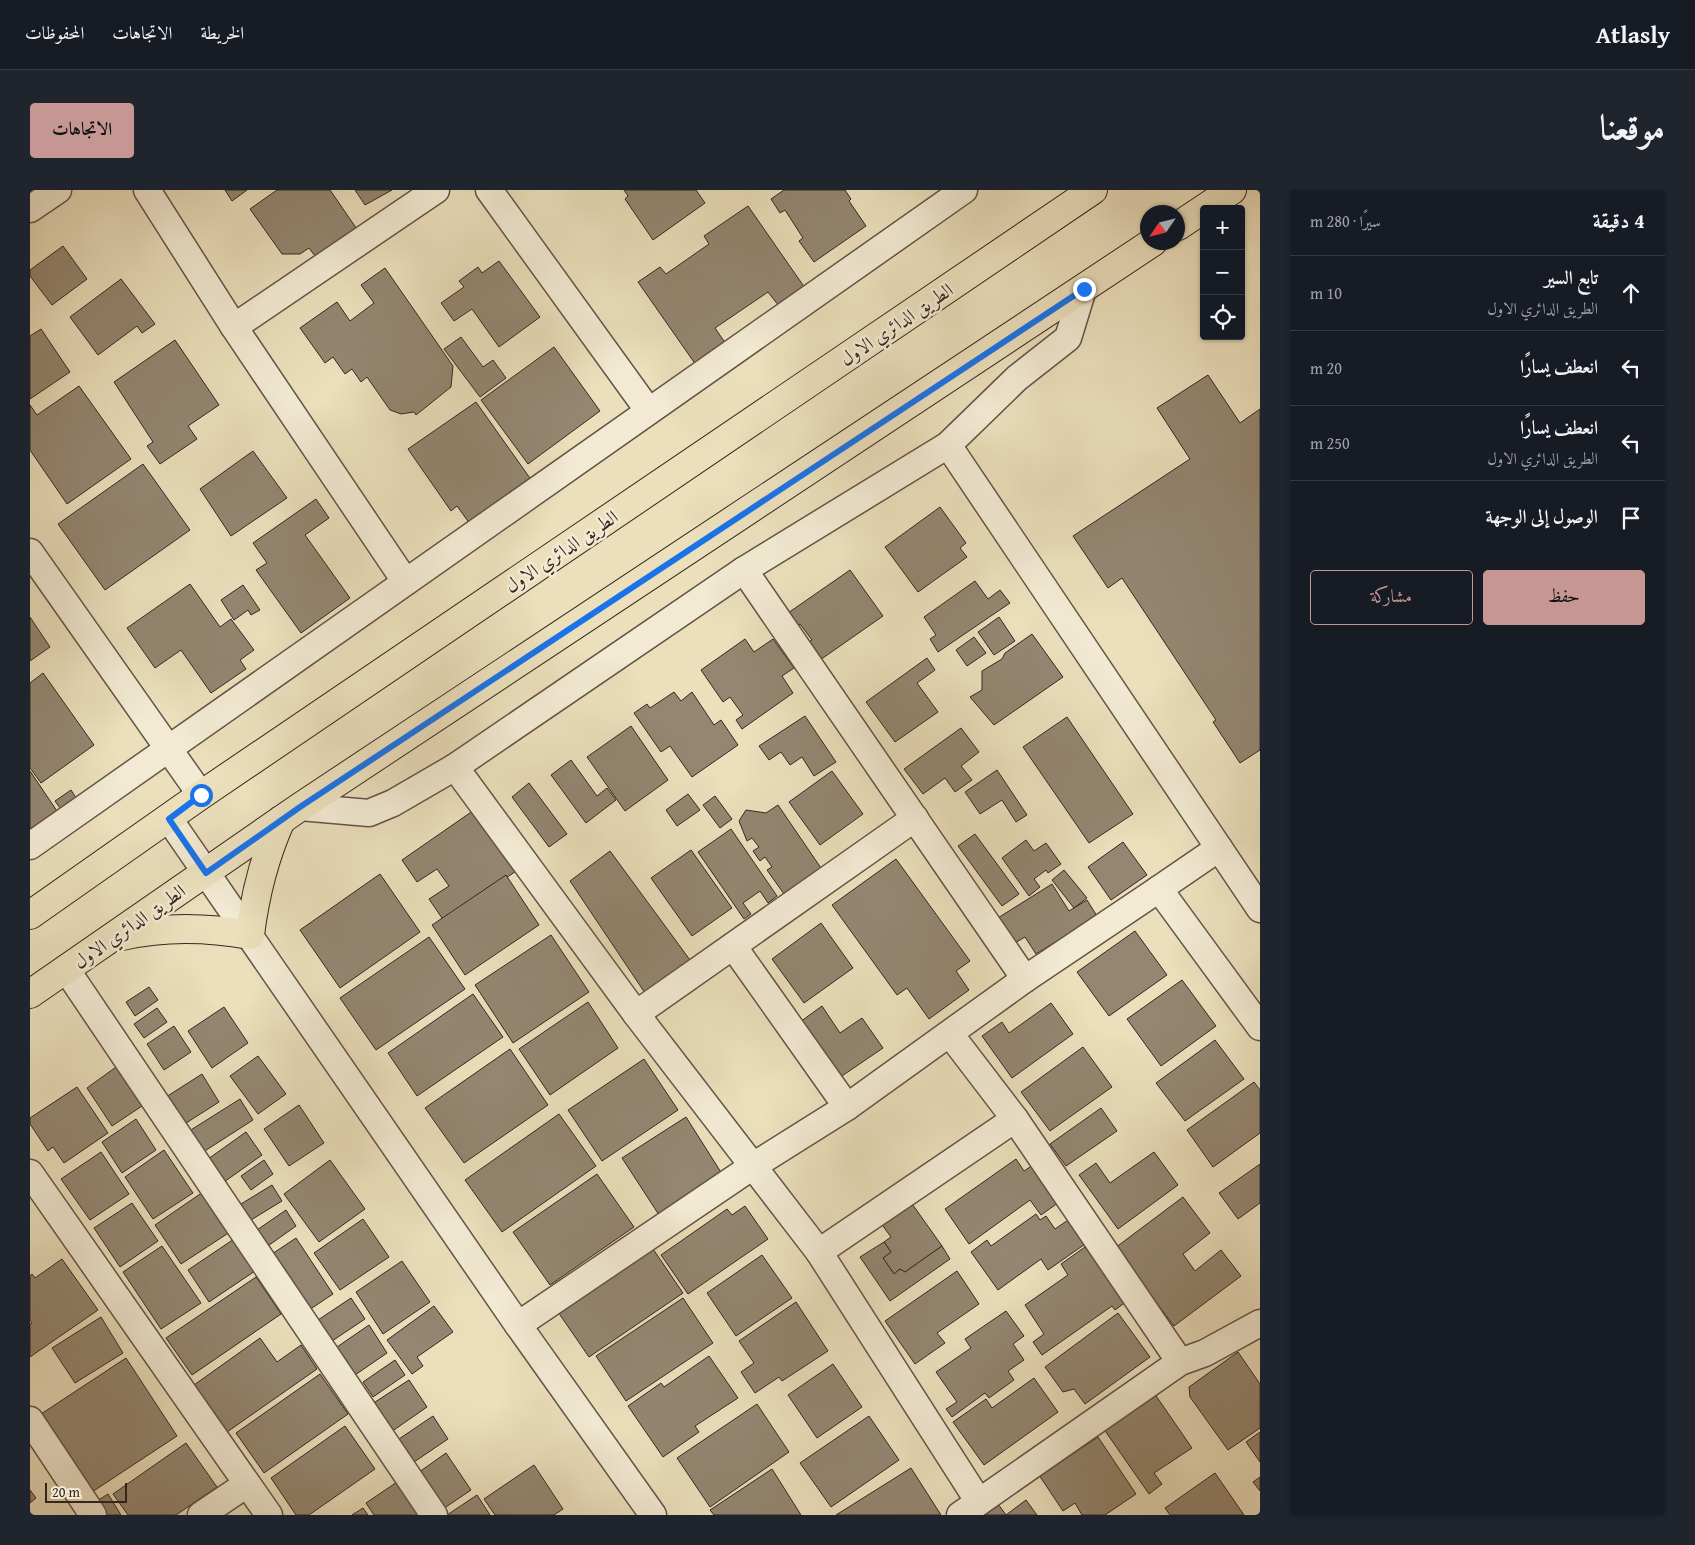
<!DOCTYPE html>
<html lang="ar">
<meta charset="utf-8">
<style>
body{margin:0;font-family:"Gentium Book Plus",Amiri,serif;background:#20242c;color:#f1f3f6;direction:rtl}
.controls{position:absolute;right:15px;top:15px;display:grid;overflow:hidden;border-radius:5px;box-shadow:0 1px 4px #0004}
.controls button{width:45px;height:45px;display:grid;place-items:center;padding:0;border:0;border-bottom:1px solid #363941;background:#171b24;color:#f1f3f6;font:25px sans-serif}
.compass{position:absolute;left:1110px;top:15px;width:45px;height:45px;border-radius:50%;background:#171b24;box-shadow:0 1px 4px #0004;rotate:235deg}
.scale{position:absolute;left:15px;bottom:12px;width:82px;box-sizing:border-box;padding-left:5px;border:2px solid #362620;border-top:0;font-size:14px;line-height:18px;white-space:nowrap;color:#362620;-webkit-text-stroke:4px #f2ead3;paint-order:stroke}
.stop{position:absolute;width:15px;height:15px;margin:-11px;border:4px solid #1a73e8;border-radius:50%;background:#fff}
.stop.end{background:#1a73e8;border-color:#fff;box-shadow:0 1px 5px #0008}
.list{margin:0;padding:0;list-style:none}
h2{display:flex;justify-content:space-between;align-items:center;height:65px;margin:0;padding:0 20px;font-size:21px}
h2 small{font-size:16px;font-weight:400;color:#9ea1a6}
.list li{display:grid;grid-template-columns:32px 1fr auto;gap:15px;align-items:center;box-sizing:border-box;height:75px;padding:0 20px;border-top:1px solid #363941}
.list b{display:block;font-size:19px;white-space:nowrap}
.list p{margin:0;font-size:16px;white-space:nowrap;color:#9ea1a6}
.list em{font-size:16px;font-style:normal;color:#9ea1a6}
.actions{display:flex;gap:10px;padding:15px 20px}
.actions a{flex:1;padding:11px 0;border:1px solid #c59692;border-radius:5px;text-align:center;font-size:18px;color:#c59692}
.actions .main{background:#c59692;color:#111}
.icon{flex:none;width:28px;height:28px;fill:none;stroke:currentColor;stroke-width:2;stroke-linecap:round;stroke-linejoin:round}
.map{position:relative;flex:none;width:1230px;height:1325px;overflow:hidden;direction:ltr;border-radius:5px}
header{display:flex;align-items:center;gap:30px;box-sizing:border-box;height:70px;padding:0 25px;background:#171b24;border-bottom:1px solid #363941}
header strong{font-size:24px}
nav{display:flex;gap:28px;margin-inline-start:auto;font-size:18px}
.intro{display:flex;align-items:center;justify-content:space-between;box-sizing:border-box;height:120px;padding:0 30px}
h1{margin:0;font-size:35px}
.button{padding:12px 22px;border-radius:5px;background:#c59692;color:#111;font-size:18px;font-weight:700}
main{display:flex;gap:30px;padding:0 30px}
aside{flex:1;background:#171b24;border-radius:5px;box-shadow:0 1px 4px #0004}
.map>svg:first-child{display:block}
.building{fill:#948671;stroke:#362620}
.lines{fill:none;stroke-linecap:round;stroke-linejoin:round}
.minor-casing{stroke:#635447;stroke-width:29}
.major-casing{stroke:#362620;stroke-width:30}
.minor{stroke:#f2ead3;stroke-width:26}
.major{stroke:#ebdfbc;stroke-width:28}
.route{stroke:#1a73e8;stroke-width:6}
.labels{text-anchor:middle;stroke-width:5;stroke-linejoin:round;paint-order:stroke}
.street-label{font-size:19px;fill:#362620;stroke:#f2ead3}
</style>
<header>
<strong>Atlasly</strong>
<nav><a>الخريطة</a><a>الاتجاهات</a><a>المحفوظات</a></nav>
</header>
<div class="intro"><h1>موقعنا</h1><a class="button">الاتجاهات</a></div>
<main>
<aside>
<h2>4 دقيقة<small>سيرًا · 280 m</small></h2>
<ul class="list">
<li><svg class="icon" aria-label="ahead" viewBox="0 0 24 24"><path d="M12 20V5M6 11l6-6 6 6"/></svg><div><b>تابع السير</b><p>الطريق الدائري الاول</p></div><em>10 m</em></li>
<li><svg class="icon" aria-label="left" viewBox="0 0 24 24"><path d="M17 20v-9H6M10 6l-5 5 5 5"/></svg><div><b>انعطف يسارًا</b></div><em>20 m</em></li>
<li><svg class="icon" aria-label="left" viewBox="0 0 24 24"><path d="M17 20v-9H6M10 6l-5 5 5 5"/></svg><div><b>انعطف يسارًا</b><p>الطريق الدائري الاول</p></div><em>250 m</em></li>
<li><svg class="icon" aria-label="arrive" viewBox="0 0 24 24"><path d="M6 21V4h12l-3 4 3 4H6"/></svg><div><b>الوصول إلى الوجهة</b></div></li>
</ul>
<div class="actions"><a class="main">حفظ</a><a>مشاركة</a></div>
</aside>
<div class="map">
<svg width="1230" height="1325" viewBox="0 0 1230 1325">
<rect width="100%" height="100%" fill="#ebdfbc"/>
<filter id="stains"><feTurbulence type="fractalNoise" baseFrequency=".004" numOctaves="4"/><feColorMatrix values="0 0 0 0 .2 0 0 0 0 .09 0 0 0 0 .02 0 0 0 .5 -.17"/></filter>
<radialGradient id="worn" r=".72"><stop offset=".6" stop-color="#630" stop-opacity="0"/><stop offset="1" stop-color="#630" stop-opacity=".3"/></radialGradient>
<g class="building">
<path d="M195,0H217L202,11Z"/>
<path d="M247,0H300L331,45L288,70L279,58L270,64H252L220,19Z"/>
<path d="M325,0H362L335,15Z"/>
<path d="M594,0H666L675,13L623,50L595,9L598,6Z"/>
<path d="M754,0H815L821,9L819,11L836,36L784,72L769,51L773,48L755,20L750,23L741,9Z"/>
<path d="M718,16L775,98L749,116L738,102L685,138L696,154L666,175L608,92L630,77L636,84L679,54L674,46Z"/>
<path d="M33,56L57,89L22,115L0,86V80Z"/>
<path d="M469,71L510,127L469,157L442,119L424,131L411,113L434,97L429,91L448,77L452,83Z"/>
<path d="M355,78L423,176L421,197L386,225L384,222L371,224L360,220L337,187L331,192L322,179L315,184L303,167L295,173L270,138L307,112L320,131L344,113L331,95Z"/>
<path d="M91,89L125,134L112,143L107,136L68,165L40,127Z"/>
<path d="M11,139L40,182L0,209V146Z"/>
<path d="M431,147L453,177L463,170L476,188L450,207L414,159Z"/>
<path d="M145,150L189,215L158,236L167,249L130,274L117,256L123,252L84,192Z"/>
<path d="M524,157L570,221L498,274L451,210Z"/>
<path d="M1178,185L1210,233L1230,219V560L1210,573L1183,532L1186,530L1092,388L1078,398L1043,346L1160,269L1127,218Z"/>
<path d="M49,196L101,269L37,314L0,260V215L7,225Z"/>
<path d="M446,212L502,291L440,334L427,316L421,321L378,259Z"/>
<path d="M223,261L257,308L201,346L170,299Z"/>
<path d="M113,274L160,340L75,400L28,334Z"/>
<path d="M286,309L299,328L275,345L320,408L271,443L226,380L237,373L223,353Z"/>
<path d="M910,317L936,353L930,358L937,367L888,402L855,357Z"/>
<path d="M820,380L853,426L790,470L777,453L782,450L770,434L767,436L758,423Z"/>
<path d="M945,391L958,409L970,400L980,413L908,462L900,449L906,445L894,427Z"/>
<path d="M160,394L190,437L201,429L224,460L210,470L216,479L181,503L151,460L125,478L97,438Z"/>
<path d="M213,395L230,420L221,425L218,420L204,430L191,410Z"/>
<path d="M0,427L20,457L0,471Z"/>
<path d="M969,427L985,451L964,465L948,442Z"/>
<path d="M1002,444L1033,487L964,535L940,507L952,500V481L972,469L975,463Z"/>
<path d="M944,447L956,463L937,476L926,460Z"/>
<path d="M715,449L724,462L743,449L764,478L752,486L763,503L712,539L706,530L713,525L700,507L693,512L671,480Z"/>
<path d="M897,468L905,480L887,493L908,522L865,552L836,512Z"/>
<path d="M13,483L64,555L11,593L0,578V493Z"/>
<path d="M644,502L651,511L662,502L684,535L691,530L708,555L662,587L640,556L631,562L604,523L617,514L620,518Z"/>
<path d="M775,526L806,572L784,586L772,567L760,575L751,562L739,570L729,556Z"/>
<path d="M1037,527L1103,624L1059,653L993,557Z"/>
<path d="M601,536L638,590L595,621L557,567Z"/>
<path d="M931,538L949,562L931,576L942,590L925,602L915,588L893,604L874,579Z"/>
<path d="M541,570L567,606L577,598L586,610L556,633L521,585Z"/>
<path d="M967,580L997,625L986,632L972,610L950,624L935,602Z"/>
<path d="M0,581L27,621L0,639Z"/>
<path d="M802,581L833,624L790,655L759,612Z"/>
<path d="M499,593L537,644L519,657L482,607Z"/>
<path d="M41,600L48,611L33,622L25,611Z"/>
<path d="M658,604L670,620L647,636L636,620Z"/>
<path d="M685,606L702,629L690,638L673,615Z"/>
<path d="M748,615L791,678L754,704L737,680L742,677L735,667L730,671L723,661L729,657L722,648L717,651L709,631L716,620L736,623Z"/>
<path d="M447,618L489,679L414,731L399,709L419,696L407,679L387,692L372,670Z"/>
<path d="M701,639L747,706L738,713L730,701L713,713L721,724L714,729L668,662Z"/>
<path d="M945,644L989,704L972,716L928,656Z"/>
<path d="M996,650L1004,661L1016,653L1031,674L1018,683L1016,680L1004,689L1010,697L999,706L972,668Z"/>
<path d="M1093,652L1117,685L1081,710L1058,677Z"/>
<path d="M661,660L702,718L662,746L621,688Z"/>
<path d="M580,661L660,770L615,803L540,691Z"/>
<path d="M866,669L940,771L926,781L939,800L899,829L877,798L867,805L802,715Z"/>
<path d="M1034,680L1057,708L1044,718L1022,690Z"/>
<path d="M350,684L390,742L310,798L270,740Z"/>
<path d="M476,685L509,735L435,785L402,735Z"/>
<path d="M1022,694L1039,721L1057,710L1067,726L1006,764L995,747L978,757L963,731Z"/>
<path d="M791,733L823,778L774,813L742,769Z"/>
<path d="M1105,741L1137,785L1079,826L1047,782Z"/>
<path d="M521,745L559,802L483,853L445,795Z"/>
<path d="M399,747L435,799L346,860L310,808Z"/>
<path d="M1152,790L1186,836L1131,876L1097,829Z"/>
<path d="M119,797L128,810L105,826L96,812Z"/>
<path d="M443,804L473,847L387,906L358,863Z"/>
<path d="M558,812L588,858L520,905L489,859Z"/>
<path d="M1021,813L1043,844L982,888L952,846L972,832L979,843Z"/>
<path d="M792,816L810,843L832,828L853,858L809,888L770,832Z"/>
<path d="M194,817L218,853L182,878L158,841Z"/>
<path d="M127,818L137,832L114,848L104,834Z"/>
<path d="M144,836L161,862L134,880L117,854Z"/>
<path d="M1185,850L1214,889L1155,931L1126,893Z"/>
<path d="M1053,857L1082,897L1020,941L991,902Z"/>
<path d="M480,859L518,915L434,973L395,918Z"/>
<path d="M228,866L256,904L228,924L200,886Z"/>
<path d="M614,869L648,920L572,971L538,920Z"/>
<path d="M86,877L112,916L82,936L57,898Z"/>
<path d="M172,884L189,912L153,935L136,907Z"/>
<path d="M1224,892L1230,900V943L1183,977L1157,940Z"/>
<path d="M47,897L78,943L34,973L23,957L18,961L0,934V928Z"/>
<path d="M210,909L223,930L170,964L156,943Z"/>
<path d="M269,915L294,953L259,976L234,939Z"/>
<path d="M1071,918L1087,941L1036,976L1020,954Z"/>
<path d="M529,924L566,976L472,1042L435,990Z"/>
<path d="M656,927L694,987L631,1028L592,968Z"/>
<path d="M106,929L126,960L92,983L72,952Z"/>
<path d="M216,942L232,965L194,992L178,969Z"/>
<path d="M134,960L163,1003L123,1029L95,987Z"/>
<path d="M71,962L99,1004L60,1030L31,989Z"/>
<path d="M1124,962L1148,995L1088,1039L1049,985L1066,973L1080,993Z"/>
<path d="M986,969L994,981L1006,973L1032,1010L1011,1025L1000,1010L939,1054L915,1019Z"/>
<path d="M234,970L243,984L221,1000L211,986Z"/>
<path d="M300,970L335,1019L289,1052L254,1004Z"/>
<path d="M1230,974V1013L1208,1029L1189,1003Z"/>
<path d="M567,984L604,1037L520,1095L483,1042Z"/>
<path d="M242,995L252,1011L221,1030L211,1014Z"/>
<path d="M173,1002L200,1042L151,1074L125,1035Z"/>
<path d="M1153,1007L1180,1043L1153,1064L1165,1081L1191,1060L1211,1086L1144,1136L1085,1058Z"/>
<path d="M880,1011L912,1056L875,1082L870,1079L864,1084L853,1068L861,1062L854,1052L861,1047L850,1032Z"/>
<path d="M102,1013L128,1051L90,1077L64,1038Z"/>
<path d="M715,1016L738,1049L658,1104L631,1065L697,1019L702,1025Z"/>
<path d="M256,1020L266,1036L235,1058L224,1042Z"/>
<path d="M1006,1024L1010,1030L1016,1026L1025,1039L1041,1028L1058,1052L1018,1080L1011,1069L968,1100L941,1062L957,1050L961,1056Z"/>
<path d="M333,1029L359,1067L310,1100L284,1063Z"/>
<path d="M266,1048L303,1104L279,1120L242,1064Z"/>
<path d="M204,1049L225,1081L179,1112L158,1080Z"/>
<path d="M854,1052L861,1062L853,1068L864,1084L870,1079L875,1082L912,1056L920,1069L860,1111L830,1067Z"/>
<path d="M132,1056L171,1113L131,1139L93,1082Z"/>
<path d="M1055,1057L1063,1067L1068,1064L1101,1108L1085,1120L1082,1116L1012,1165L1003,1152L1014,1144L995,1115L1038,1085L1031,1074Z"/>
<path d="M623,1059L653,1103L559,1167L528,1122Z"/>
<path d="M732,1065L762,1108L706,1146L677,1103Z"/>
<path d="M32,1069L68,1120L0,1167V1134L2,1133L0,1130V1086L2,1084L5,1088Z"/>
<path d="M372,1071L400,1112L353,1144L326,1102Z"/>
<path d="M927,1081L949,1114L907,1143L915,1153L885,1174L855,1131Z"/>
<path d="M226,1087L251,1124L162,1185L136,1148Z"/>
<path d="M321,1108L335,1129L302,1151L288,1130Z"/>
<path d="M653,1108L683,1153L596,1211L566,1166Z"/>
<path d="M766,1112L798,1161L752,1191L749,1187L725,1203L711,1182L724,1173L709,1151Z"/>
<path d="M404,1116L423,1142L387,1167L393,1176L382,1184L357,1150Z"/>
<path d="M976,1121L994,1146L983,1154L994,1170L978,1181L984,1190L959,1208L955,1203L922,1227L916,1219L927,1212L906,1182L941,1158L935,1149Z"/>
<path d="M1088,1123L1120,1167L1055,1214L1044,1199L1033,1202L1015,1177Z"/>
<path d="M71,1127L93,1163L45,1193L22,1158Z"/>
<path d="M339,1135L357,1163L325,1185L307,1157Z"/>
<path d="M230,1148L247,1172L271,1155L287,1179L197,1242L164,1195Z"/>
<path d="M1208,1162L1230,1194V1238L1198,1260L1160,1207L1159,1197Z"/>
<path d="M679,1166L708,1208L665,1236L669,1242L633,1267L598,1216L631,1193L634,1197Z"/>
<path d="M96,1168L147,1246L59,1304L8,1226Z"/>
<path d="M365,1170L375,1185L343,1207L333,1192Z"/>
<path d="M803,1174L832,1217L787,1248L758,1205Z"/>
<path d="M290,1184L318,1224L234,1283L206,1243Z"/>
<path d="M1004,1188L1028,1222L954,1275L923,1232L956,1209L962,1218Z"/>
<path d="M379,1190L397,1217L361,1242L342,1214Z"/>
<path d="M1122,1200L1162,1258L1124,1283L1132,1294L1119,1304L1071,1235Z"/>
<path d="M727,1214L759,1262L680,1317L647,1268Z"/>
<path d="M403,1226L418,1249L381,1274L366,1251Z"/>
<path d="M839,1226L869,1270L801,1317L770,1273Z"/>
<path d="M315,1236L345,1279L279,1325H266L241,1288Z"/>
<path d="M1230,1242V1272L1216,1252Z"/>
<path d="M1068,1247L1106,1304L1075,1325H1052L1045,1313L1033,1321L1005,1279L1018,1270L1023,1277Z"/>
<path d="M156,1253L187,1297L146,1325H98L83,1304Z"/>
<path d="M416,1263L441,1300L410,1321L385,1285Z"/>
<path d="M504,1275L533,1319L524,1325H465L454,1309Z"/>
<path d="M881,1278L911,1325H806Z"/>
<path d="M742,1279L771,1325H684L680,1320Z"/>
<path d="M1185,1283L1214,1325H1140L1135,1318Z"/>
<path d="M1230,1287V1301L1223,1292Z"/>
<path d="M370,1290L394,1325H344L336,1313Z"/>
<path d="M0,1300L6,1308L0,1313Z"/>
<path d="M78,1304L91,1325H69L62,1314Z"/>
<path d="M447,1305L460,1325H417Z"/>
<path d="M996,1310L1007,1325H953L968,1314L976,1325Z"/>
<path d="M333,1318L338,1325H322Z"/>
</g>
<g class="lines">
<defs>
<g id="minor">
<path d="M117,0L204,137L375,391"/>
<path d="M459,0L618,220"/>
<path d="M0,19L28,0"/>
<path d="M204,137L406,0"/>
<path d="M918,255L1189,658L1129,699L1230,837"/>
<path d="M0,362L171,605"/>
<path d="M714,380L995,789"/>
<path d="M425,577L606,824L789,1062L949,1312L930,1325"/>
<path d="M270,617L339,623L363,613L425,577L714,380L918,255L987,188L1038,148L1053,99"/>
<path d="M139,629L488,1135L623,1325"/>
<path d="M0,656L934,0"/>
<path d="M1189,658L1230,719"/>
<path d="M703,756L817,917"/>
<path d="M36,779L404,1325"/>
<path d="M606,824L885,628"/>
<path d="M920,844L985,929L1150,1172"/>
<path d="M0,983L239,1325"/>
<path d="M789,1062L985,929"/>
<path d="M488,1135L723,976L817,917L995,789L1129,699"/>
<path d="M0,1230L63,1325"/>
<path d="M949,1312L1150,1172L1175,1163L1230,1133"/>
<path d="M171,1325L217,1294"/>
</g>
<g id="major">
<path d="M1148,36L1202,0"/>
<path d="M0,725L171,605L1063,0"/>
<path d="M92,746C135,736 176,737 220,745C225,704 234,668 251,630"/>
<path d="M0,804L270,617L1123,52"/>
</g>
</defs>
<use href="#minor" class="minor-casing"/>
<use href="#major" class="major-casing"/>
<use href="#minor" class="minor"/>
<use href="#major" class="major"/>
</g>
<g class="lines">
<path class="route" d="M171,605L139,629L176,683L270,617L1054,99"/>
</g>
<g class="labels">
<g class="street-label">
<text transform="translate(866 134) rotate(-34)" y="7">الطريق الدائري الاول</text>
<text transform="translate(531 361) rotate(-34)" y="7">الطريق الدائري الاول</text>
<text transform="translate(99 736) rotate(-35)" y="7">الطريق الدائري الاول</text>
</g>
</g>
<rect width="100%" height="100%" filter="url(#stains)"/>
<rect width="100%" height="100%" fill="url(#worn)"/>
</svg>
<div class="controls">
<button>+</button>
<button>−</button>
<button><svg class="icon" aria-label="locate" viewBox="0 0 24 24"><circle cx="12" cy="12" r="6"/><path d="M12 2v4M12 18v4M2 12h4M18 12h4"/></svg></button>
</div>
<svg class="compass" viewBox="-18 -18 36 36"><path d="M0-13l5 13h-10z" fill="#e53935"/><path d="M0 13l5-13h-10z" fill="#9ea1a6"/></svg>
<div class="scale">20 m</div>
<div class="stop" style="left:171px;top:605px"></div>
<div class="stop end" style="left:1054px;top:99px"></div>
</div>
</main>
